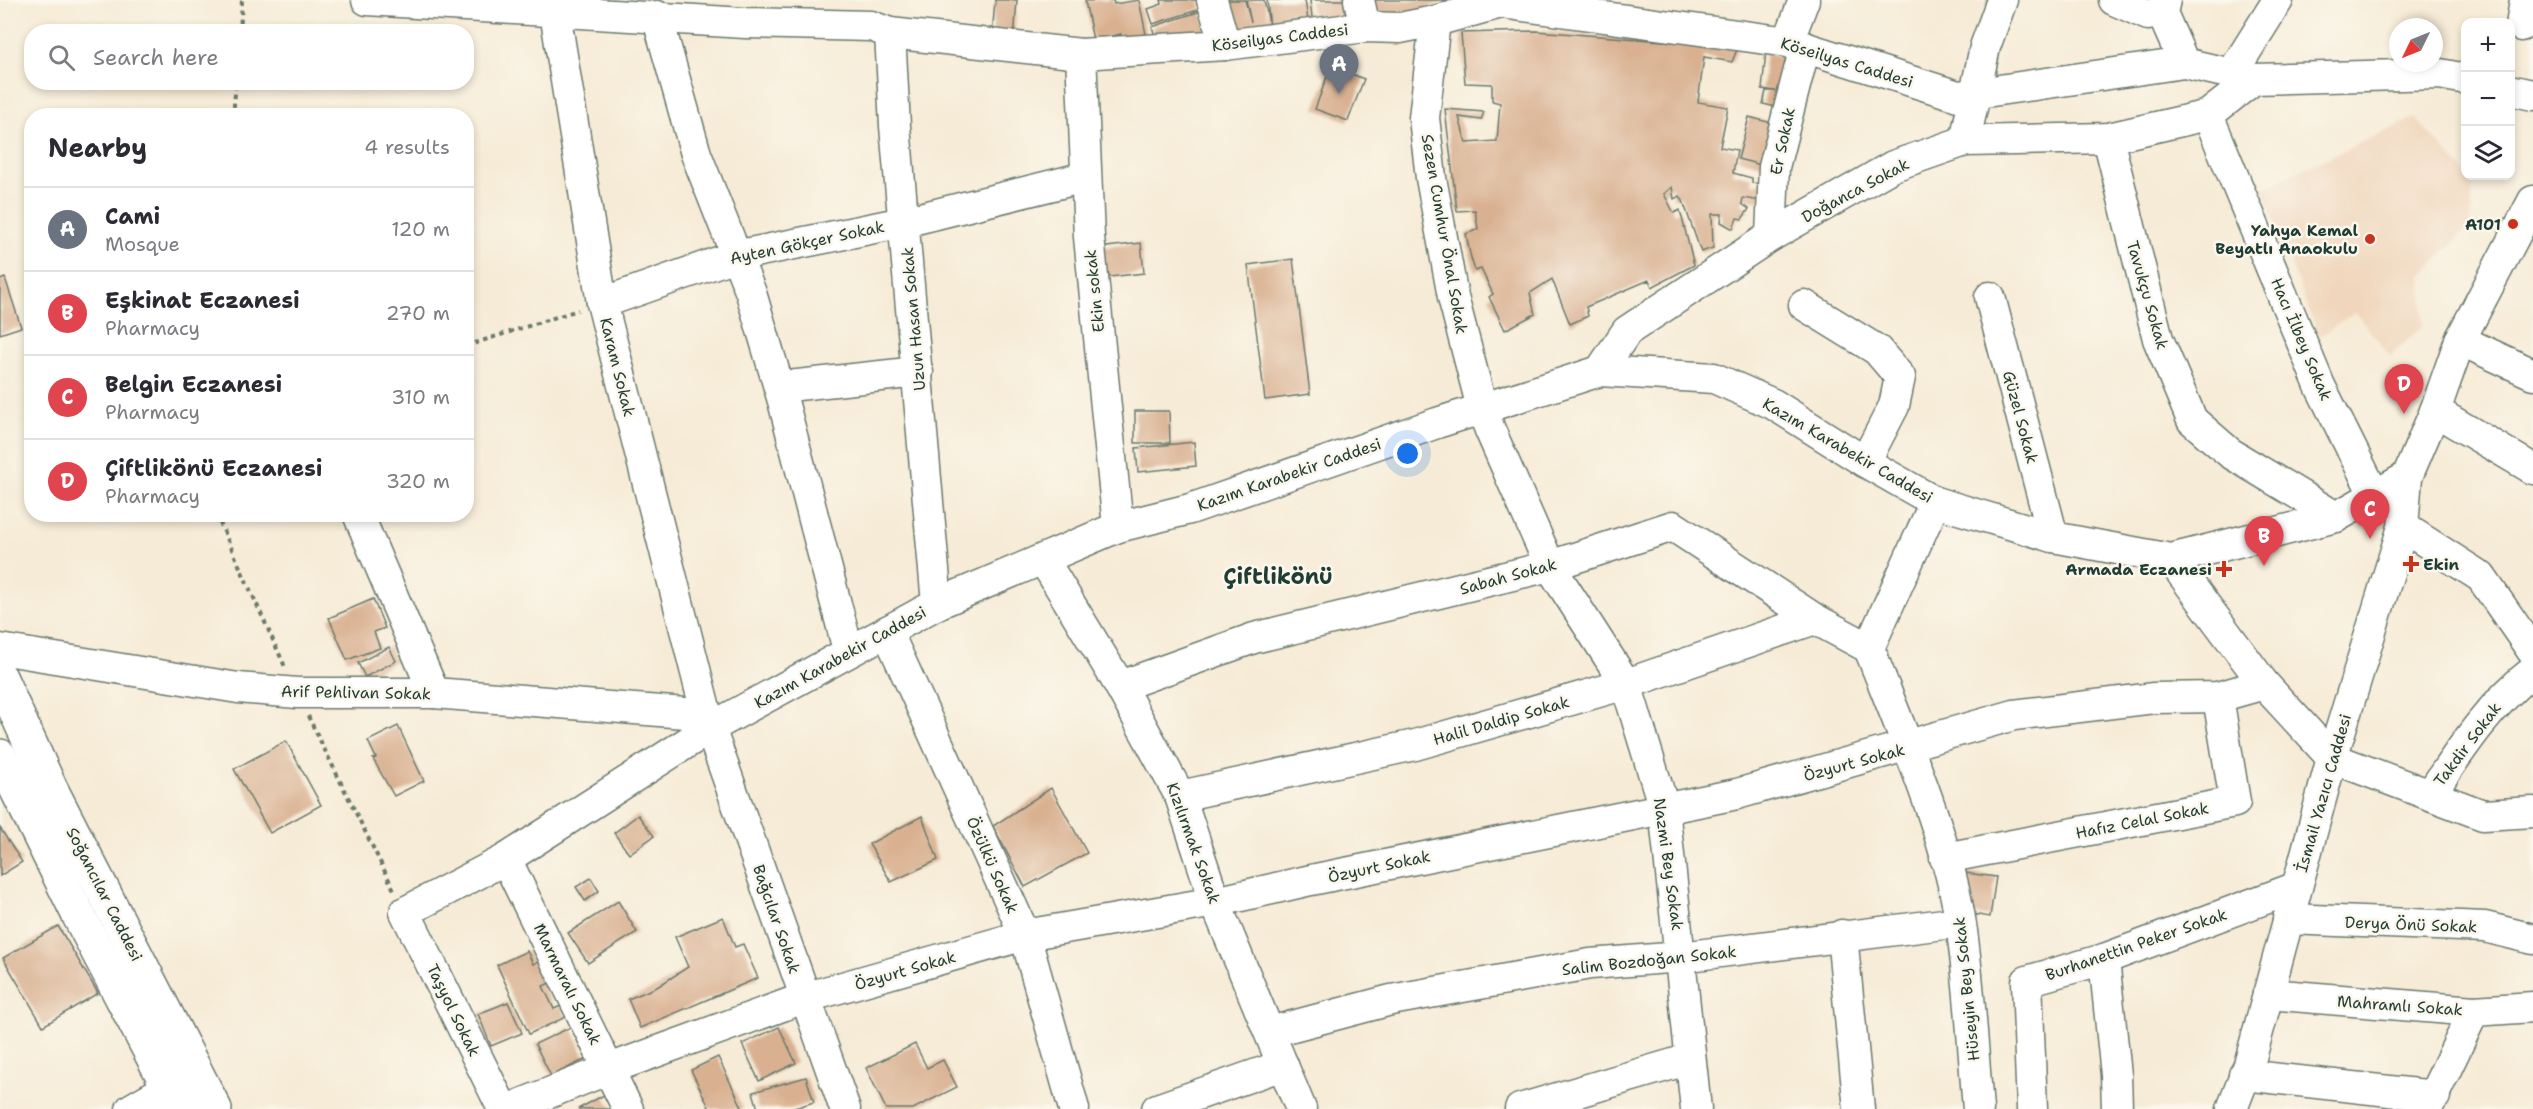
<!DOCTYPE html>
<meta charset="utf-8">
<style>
body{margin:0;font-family:"Shantell Sans",sans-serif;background:#f7f7f7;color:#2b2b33}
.controls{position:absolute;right:18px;top:18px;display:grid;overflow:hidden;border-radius:12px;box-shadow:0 3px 9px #0003}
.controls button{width:54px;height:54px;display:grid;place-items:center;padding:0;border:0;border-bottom:2px solid #e1e1e2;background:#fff;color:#2b2b33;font:30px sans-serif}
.compass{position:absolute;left:2389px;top:18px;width:54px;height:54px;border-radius:50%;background:#fff;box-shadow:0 3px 9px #0003;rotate:227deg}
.you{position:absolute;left:1408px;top:454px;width:21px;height:21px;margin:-15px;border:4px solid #fff;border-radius:50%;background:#1a73e8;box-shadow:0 0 0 9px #1a73e833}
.badge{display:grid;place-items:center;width:39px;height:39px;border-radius:50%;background:#db2777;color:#fff;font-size:20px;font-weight:700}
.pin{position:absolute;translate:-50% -50px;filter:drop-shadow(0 2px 3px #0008)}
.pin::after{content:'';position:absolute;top:32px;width:21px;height:18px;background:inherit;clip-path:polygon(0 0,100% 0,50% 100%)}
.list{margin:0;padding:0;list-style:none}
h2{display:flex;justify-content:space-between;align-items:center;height:78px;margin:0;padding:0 24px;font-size:26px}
h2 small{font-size:20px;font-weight:400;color:#7c7c81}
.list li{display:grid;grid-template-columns:39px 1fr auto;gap:18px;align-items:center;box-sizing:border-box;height:84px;padding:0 24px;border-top:2px solid #e1e1e2}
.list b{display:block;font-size:22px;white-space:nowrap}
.list p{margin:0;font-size:20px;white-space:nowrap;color:#7c7c81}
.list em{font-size:20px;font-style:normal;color:#7c7c81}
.icon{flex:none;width:33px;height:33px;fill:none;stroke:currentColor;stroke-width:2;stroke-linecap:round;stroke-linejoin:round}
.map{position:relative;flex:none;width:2533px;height:1109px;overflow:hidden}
.search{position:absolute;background:#fff;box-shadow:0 3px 9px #0003;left:24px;top:24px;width:450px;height:66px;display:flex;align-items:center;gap:15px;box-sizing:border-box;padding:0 21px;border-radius:24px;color:#7c7c81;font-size:22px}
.panel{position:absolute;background:#fff;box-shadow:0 3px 9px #0003;left:24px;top:108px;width:450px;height:414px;border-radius:24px}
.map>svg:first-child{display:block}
.built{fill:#f0d6bc}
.building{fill:#d9b191}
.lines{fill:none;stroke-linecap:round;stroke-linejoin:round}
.minor-casing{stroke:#6a7a6d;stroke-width:33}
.major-casing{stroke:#6a7a6d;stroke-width:36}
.path{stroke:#6a7a6d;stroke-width:4;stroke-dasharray:4.5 4.5;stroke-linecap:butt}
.minor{stroke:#fff;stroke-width:30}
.major{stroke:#fff;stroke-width:33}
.poi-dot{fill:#c8321e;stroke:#fbf7ec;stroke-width:2}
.labels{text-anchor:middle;stroke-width:5;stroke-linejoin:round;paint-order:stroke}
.street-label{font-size:16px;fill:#1f3d34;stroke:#fbf7ec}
.poi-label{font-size:16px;font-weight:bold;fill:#1f3d34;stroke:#fbf7ec;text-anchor:end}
.district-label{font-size:22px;font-weight:bold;fill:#1f3d34;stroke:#fbf7ec}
</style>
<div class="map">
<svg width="2533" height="1109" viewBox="0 0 2533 1109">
<rect width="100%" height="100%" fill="#fbf7ec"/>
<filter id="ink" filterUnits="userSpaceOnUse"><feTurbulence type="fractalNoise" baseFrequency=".0167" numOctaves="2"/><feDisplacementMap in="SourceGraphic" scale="12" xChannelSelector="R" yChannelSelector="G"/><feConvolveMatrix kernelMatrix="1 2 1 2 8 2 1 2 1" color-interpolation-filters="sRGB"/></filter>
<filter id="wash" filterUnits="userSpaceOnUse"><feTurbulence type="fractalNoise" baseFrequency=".008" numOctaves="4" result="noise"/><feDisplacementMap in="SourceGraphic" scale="24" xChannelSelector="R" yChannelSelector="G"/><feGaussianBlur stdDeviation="1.35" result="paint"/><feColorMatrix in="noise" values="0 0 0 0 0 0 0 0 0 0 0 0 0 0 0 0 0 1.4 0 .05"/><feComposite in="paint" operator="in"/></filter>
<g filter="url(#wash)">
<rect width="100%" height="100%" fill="#f6ebd6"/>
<path class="built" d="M2415,118L2465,172L2466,176L2474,181L2470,225L2422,276L2423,326L2390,356L2355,312L2319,337L2262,188Z"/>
<g id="blocks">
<g class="building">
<path d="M995,0H1017L1014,39L992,37Z"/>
<path d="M1113,0L1114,4L1139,0L1146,34L1122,40L1121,34L1093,40L1085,1Z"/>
<path d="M1161,0H1199L1201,9L1153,24L1148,9L1162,4Z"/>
<path d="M1221,0H1245L1251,22L1246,0H1264L1270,27L1267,0H1305L1309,28L1232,41Z"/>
<path d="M1310,0H1344L1346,22L1313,26Z"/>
<path d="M1373,0H1448L1412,14L1377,21Z"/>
<path d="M1201,11L1208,32L1159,47L1152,27Z"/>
<path d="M1536,31L1738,47L1732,62L1704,57L1698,102L1728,107L1720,147L1737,150L1733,173L1752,178V183L1763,184L1760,201L1743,198L1742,204L1749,209L1742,219L1737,218L1733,229L1721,222L1722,214H1712L1713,248L1701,252L1683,201L1680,196L1674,199L1672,187L1664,194L1674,213L1680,210L1694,265L1652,287L1649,280L1586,307L1588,316L1570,324L1552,279L1530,293L1535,314L1505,330L1489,297L1493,294L1481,269L1475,271L1470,254L1466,234L1478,229L1475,210L1457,211L1445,109L1484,112L1481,120L1459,117L1466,143L1497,141L1500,103L1492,101V84L1465,83L1461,33Z"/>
<path d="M1766,52L1788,59L1776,107L1763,104L1766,91H1776L1762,89Z"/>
<path d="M1331,66L1364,79L1348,121L1315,109Z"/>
<path d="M1749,117L1776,124L1765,166L1738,159Z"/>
<path d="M1141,243L1144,273L1101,278L1098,248Z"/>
<path d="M1293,259L1310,394L1265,400L1248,265Z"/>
<path d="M5,278L21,327L0,334V280Z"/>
<path d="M1135,411H1169L1170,443H1135Z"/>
<path d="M1194,442L1196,466L1138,472L1136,448Z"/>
<path d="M373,599L385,628L374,632L380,648L347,660L329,618Z"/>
<path d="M389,647L396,661L365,677L358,663Z"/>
<path d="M398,726L424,781L394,796L373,759L376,758L368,741Z"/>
<path d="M286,741L321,805L270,833L234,769Z"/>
<path d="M1051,788L1087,853L1025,887L993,826Z"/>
<path d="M638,815L654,836L629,854L614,833Z"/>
<path d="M922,816L938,860L891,882L869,844Z"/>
<path d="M0,828L22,862L0,876Z"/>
<path d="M1966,873L1996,877L1990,917L1961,912Z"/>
<path d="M591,878L599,891L585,901L576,887Z"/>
<path d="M618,901L637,932L588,963L568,933Z"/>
<path d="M723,917L735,947L743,944L758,978L640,1028L628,999L657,987L688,967L675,937Z"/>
<path d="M58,926L98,993L43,1026L3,958Z"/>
<path d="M527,951L533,964L542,960L552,982L543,986L554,1009L561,1006L566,1017L529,1034L497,965Z"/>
<path d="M508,1002L522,1033L491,1046L478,1014Z"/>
<path d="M571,1027L586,1059L551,1076L535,1044Z"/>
<path d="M779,1027L796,1063L759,1081L742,1044Z"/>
<path d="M915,1044L927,1068L943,1060L957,1087L913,1109H886L866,1068Z"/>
<path d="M718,1057L743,1109H710L691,1070Z"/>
<path d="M806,1077L814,1102L791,1109H758L753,1092Z"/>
<path d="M604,1095L612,1109H578Z"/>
</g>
</g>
</g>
<g filter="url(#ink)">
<use href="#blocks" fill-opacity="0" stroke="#6a7a6d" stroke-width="1.5"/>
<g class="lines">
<defs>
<g id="minor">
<path d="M367,0L745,23L871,26L890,33L1081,54L1225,45L1365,27L1400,28L1435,21L1501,3L1788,42L1958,96L2184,63L2254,79L2440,74L2466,79"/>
<path d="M553,0L602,303L710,728L845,1109"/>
<path d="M1212,0L1225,45"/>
<path d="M1359,0L1365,27"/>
<path d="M2114,0L2148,15L2162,13"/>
<path d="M2165,0L2162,13L2184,63"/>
<path d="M657,16L696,154L751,293L783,401L848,650"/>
<path d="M1435,21L1424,118L1431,178L1453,297L1482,408L1490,430L1550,566L1626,684L1664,808L1696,1109"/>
<path d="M2521,26L2525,0"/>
<path d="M890,33L895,126L937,604"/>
<path d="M1788,42L1804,0"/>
<path d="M1081,54L1089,237L1118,527"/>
<path d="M2231,75L2278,0"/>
<path d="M2510,90L2533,95"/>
<path d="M2208,115L2320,386L2374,494"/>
<path d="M2108,138L2158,339L2192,420L2230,453L2336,517"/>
<path d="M1965,141L1985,47L2002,0"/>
<path d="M1771,236L1774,167L1805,47"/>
<path d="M1990,297L2053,537"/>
<path d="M602,303L735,256L904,222L1085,177"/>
<path d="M1804,305L1877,350L1900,377L1894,406L1865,462"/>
<path d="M2460,340L2533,374"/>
<path d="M1600,371L1627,331L1771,236L1893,166L1965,141L2108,138L2208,115L2254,79"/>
<path d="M779,387L918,372"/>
<path d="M2435,411L2533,469"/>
<path d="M1935,502L1869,648C1903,735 1949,839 1962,931C1970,990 1973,1050 1978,1109"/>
<path d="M358,514L434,693"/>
<path d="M2403,527L2481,577L2533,652"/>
<path d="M1043,559L1120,686L1180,796L1215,902L1301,1109"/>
<path d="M2171,559L2264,684L2332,758L2483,815L2533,812"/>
<path d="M887,631L1025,935L1074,1109"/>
<path d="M0,649L238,688L297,693H434L685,713L710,728"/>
<path d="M1120,686L1254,638L1550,566L1673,526L1815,619L1869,648"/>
<path d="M2430,795C2461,749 2489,705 2533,671"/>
<path d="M1180,796L1415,745L1626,684L1815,619"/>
<path d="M1945,858L2235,802L2218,697"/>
<path d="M506,859L628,1109"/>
<path d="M2288,919L2485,927L2533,939"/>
<path d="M1842,935L1859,1109"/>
<path d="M2104,959L2116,1075L2117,1109"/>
<path d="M2268,994L2474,1011L2533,1007"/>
<path d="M1270,1032L1391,1000L1590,964L1681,957L1960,922"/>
<path d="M2244,1075L2435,1096"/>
<path d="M131,1109L169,1087"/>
<path d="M503,1109L405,912L506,859L710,728L937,604L1118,527L1190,509L1437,423L1600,371L1714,378L1773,404L1865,462L1935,502L2053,537L2171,559L2336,517L2407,477L2435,411L2460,340L2533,201"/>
<path d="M509,1109L609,1069L804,998L1025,935L1215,902L1311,880L1737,794L2014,715L2154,698L2218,697L2264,684"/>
<path d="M1157,1109L1283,1065"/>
<path d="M1520,1109L1690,1059"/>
<path d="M2032,1109L2027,981L2104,959L2297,887"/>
<path d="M2232,1109L2249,1065L2332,758L2403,527L2407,477"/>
<path d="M2427,1109L2474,1011"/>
</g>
<g id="major">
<path d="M0,677L51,789L215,1109"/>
<path d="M0,756L79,916L180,1109"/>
</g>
</defs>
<use href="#minor" class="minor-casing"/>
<use href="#major" class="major-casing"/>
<g class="path">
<path d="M240,32L242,0"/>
<path d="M233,116L236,82"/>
<path d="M466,346L578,310"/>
<path d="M216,514L286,669"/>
<path d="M308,716L394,890"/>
</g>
<use href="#minor" class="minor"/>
<use href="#major" class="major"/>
</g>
</g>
<g class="poi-dot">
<circle cx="2513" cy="224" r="6"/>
<circle cx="2370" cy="239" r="6"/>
<path d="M2408 555h6v6h6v6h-6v6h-6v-6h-6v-6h6z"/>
<path d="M2221 560h6v6h6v6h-6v6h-6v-6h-6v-6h6z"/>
</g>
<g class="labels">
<g class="street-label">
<text transform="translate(1280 37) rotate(-7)" y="6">Köseilyas Caddesi</text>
<text transform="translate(1847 62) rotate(17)" y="6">Köseilyas Caddesi</text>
<text transform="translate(1782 141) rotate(-78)" y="6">Er Sokak</text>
<text transform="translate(1855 190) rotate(-28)" y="6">Doğanca Sokak</text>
<text transform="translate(1445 234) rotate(80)" y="6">Sezen Cumhur Önal Sokak</text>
<text transform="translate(807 242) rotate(-12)" y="6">Ayten Gökçer Sokak</text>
<text transform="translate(1094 291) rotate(-96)" y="6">Ekin sokak</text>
<text transform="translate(2148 295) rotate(74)" y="6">Tavukçu Sokak</text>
<text transform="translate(913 319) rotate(-95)" y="6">Uzun Hasan Sokak</text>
<text transform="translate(2302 339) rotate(67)" y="6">Hacı İlbey Sokak</text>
<text transform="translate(618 367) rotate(76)" y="6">Karam Sokak</text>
<text transform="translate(2021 417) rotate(75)" y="6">Güzel Sokak</text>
<text transform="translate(1848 450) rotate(30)" y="6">Kazım Karabekir Caddesi</text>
<text transform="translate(1289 474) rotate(-19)" y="6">Kazım Karabekir Caddesi</text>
<text transform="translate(1508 576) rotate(-15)" y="6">Sabah Sokak</text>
<text transform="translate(840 657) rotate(-29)" y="6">Kazım Karabekir Caddesi</text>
<text transform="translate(356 692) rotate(1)" y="6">Arif Pehlivan Sokak</text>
<text transform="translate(1501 720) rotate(-16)" y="6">Halil Daldip Sokak</text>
<text transform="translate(2467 744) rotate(-53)" y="6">Takdir Sokak</text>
<text transform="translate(1854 762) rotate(-15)" y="6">Özyurt Sokak</text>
<text transform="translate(2323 793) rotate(-74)" y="6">İsmail Yazıcı Caddesi</text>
<text transform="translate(2142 820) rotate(-11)" y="6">Hafız Celal Sokak</text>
<text transform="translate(1194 843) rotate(70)" y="6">Kızılırmak Sokak</text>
<text transform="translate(1669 864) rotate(82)" y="6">Nazmi Bey Sokak</text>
<text transform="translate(993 865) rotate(66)" y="6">Özülkü Sokak</text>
<text transform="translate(1379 866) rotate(-12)" y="6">Özyurt Sokak</text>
<text transform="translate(105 894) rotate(63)" y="6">Soğancılar Caddesi</text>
<text transform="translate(777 919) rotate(71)" y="6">Bağcılar Sokak</text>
<text transform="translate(2411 924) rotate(2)" y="6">Derya Önü Sokak</text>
<text transform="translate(2136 944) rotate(-19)" y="6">Burhanettin Peker Sokak</text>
<text transform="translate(1649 960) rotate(-6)" y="6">Salim Bozdoğan Sokak</text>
<text transform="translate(905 970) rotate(-16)" y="6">Özyurt Sokak</text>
<text transform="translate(568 984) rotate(64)" y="6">Marmaralı Sokak</text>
<text transform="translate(1966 989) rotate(-96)" y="6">Hüseyin Bey Sokak</text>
<text transform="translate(2400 1005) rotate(4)" y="6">Mahramlı Sokak</text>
<text transform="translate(454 1010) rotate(64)" y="6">Taşyol Sokak</text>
</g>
<g class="poi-label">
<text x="2501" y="230">A101</text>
<text x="2358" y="236">Yahya Kemal<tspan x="2358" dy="18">Beyatlı Anaokulu</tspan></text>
<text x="2423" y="570" text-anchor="start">Ekin</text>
<text x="2212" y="575">Armada Eczanesi</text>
</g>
<g class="district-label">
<text x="1278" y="584">Çiftlikönü</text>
</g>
</g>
</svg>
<div class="controls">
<button>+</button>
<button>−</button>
<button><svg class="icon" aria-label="layers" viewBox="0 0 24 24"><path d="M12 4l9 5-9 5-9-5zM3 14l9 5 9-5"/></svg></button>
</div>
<svg class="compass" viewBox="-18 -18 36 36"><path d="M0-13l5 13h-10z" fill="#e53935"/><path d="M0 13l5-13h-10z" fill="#7c7c81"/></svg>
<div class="you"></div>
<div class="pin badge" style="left:1339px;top:94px;background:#6b7280">A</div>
<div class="pin badge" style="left:2264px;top:566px;background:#e0444e">B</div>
<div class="pin badge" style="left:2370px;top:539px;background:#e0444e">C</div>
<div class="pin badge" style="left:2404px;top:414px;background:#e0444e">D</div>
<div class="search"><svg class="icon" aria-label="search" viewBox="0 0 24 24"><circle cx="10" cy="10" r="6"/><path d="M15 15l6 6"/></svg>Search here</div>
<section class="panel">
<h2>Nearby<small>4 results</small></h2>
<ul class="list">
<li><span class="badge" style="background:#6b7280">A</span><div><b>Cami</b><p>Mosque</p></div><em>120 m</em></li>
<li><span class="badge" style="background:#e0444e">B</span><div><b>Eşkinat Eczanesi</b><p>Pharmacy</p></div><em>270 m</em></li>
<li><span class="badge" style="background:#e0444e">C</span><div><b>Belgin Eczanesi</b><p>Pharmacy</p></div><em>310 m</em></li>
<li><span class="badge" style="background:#e0444e">D</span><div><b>Çiftlikönü Eczanesi</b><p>Pharmacy</p></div><em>320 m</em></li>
</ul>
</section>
</div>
